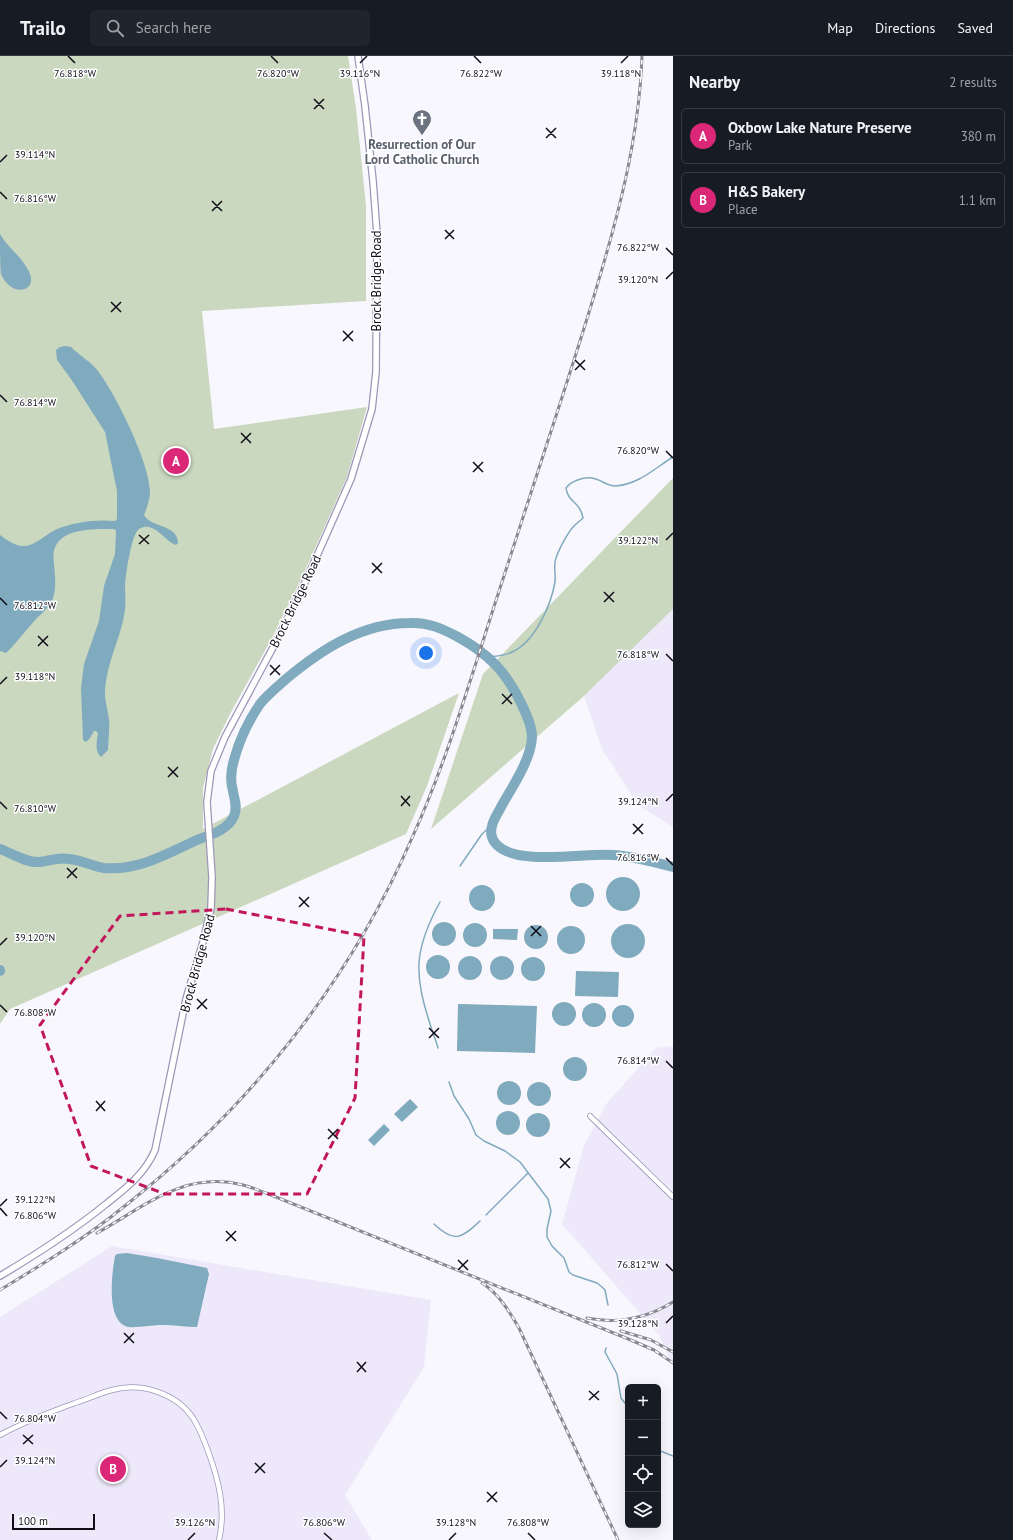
<!DOCTYPE html>
<meta charset="utf-8">
<style>
body{margin:0;font-family:"PT Sans",sans-serif;background:#20242c;color:#f1f3f6}
.controls{position:absolute;right:12px;bottom:12px;display:grid;overflow:hidden;border-radius:6px;box-shadow:0 4px 16px #0002}
.controls button{width:36px;height:36px;display:grid;place-items:center;padding:0;border:0;border-bottom:1px solid #363941;background:#171b24;color:#f1f3f6;font:20px sans-serif}
.scale{position:absolute;left:12px;bottom:10px;width:83px;box-sizing:border-box;padding-left:4px;border:2px solid #100d19;border-top:0;font-size:11px;line-height:14px;white-space:nowrap;color:#100d19;-webkit-text-stroke:3px #fff;paint-order:stroke}
.you{position:absolute;left:426px;top:597px;width:14px;height:14px;margin:-10px;border:3px solid #fff;border-radius:50%;background:#1a73e8;box-shadow:0 0 0 6px #1a73e833}
.badge{display:grid;place-items:center;width:26px;height:26px;border-radius:50%;background:#db2777;color:#fff;font-size:13px;font-weight:700}
.pin{position:absolute;translate:-50% -50%;border:2px solid #fff;box-shadow:0 1px 4px #0006}
.list{margin:0;padding:0;list-style:none}
h2{display:flex;justify-content:space-between;align-items:center;height:52px;margin:0;padding:0 16px;font-size:17px}
h2 small{font-size:13px;font-weight:400;color:#9ea1a6}
.list li{display:grid;grid-template-columns:26px 1fr auto;gap:12px;align-items:center;box-sizing:border-box;height:56px;margin:0 8px 8px;padding:0 8px;border:1px solid #363941;border-radius:6px}
.list b{display:block;font-size:15px;white-space:nowrap}
.list p{margin:0;font-size:13px;white-space:nowrap;color:#9ea1a6}
.list em{font-size:13px;font-style:normal;color:#9ea1a6}
.icon{flex:none;width:22px;height:22px;fill:none;stroke:currentColor;stroke-width:2;stroke-linecap:round;stroke-linejoin:round}
.map{position:relative;flex:none;width:673px;height:1484px;overflow:hidden}
header{display:flex;align-items:center;gap:24px;box-sizing:border-box;height:56px;padding:0 20px;background:#171b24;border-bottom:1px solid #363941}
header strong{font-size:19px}
nav{display:flex;gap:22px;margin-inline-start:auto;font-size:14px}
.search{width:280px;height:36px;background:#20242c;display:flex;align-items:center;gap:10px;box-sizing:border-box;padding:0 14px;border-radius:6px;color:#9ea1a6;font-size:15px}
main{display:flex}
aside{flex:1;background:#171b24}
.map>svg:first-child{display:block}
.built{fill:#ede9fa}
.green{fill:#cad8bf}
.water{fill:#80aabd}
.lines{fill:none;stroke-linecap:round;stroke-linejoin:round}
.stream{stroke:#80aabd;stroke-width:1.5}
.river{stroke:#80aabd;stroke-width:10}
.minor-casing{stroke:#9d96b7;stroke-width:6}
.tertiary-casing{stroke:#9d96b7;stroke-width:8}
.minor{stroke:#fff;stroke-width:4.5}
.tertiary{stroke:#fff;stroke-width:5.5}
.rail-casing{stroke:#898790;stroke-width:3}
.rail{stroke:#fff;stroke-width:1.5;stroke-dasharray:4.5;stroke-linecap:butt}
.marked{fill:none;stroke:#c2185b;stroke-width:3;stroke-dasharray:8 5;stroke-linejoin:round}
.ticks{fill:none;stroke:#100d19;stroke-width:1.5}
.labels{text-anchor:middle;stroke-width:3;stroke-linejoin:round;paint-order:stroke}
.worship-label{font-size:13px;font-weight:bold;fill:#5b616d;stroke:#fff}
.street-label{font-size:13px;fill:#100d19;stroke:#fff}
.ticks-label{font-size:10px;text-anchor:middle;fill:#100d19;stroke:#fff;stroke-width:3;stroke-linejoin:round;paint-order:stroke}
</style>
<header>
<strong>Trailo</strong>
<div class="search"><svg class="icon" aria-label="search" viewBox="0 0 24 24"><circle cx="10" cy="10" r="6"/><path d="M15 15l6 6"/></svg>Search here</div>
<nav><a>Map</a><a>Directions</a><a>Saved</a></nav>
</header>
<main>
<div class="map">
<svg width="673" height="1484" viewBox="0 0 673 1484">
<rect width="100%" height="100%" fill="#f9f7fe"/>
<g class="built">
<path d="M673,553V771L638,749L602,693L584,640Z"/>
<path d="M673,990V1310L659,1279L562,1168L584,1089L607,1047L656,992Z"/>
<path d="M112,1190L431,1244L424,1311L345,1439L372,1484H0V1261Z"/>
</g>
<g class="green">
<path d="M0,0H348L356,52L366,150V245L202,255L214,373L367,351L347,421L304,517L272,582L230,658L213,693L203,732V773L459,637L427,730L406,778L10,953L0,968Z"/>
<path d="M673,422V553L584,640L431,773L483,618Z"/>
</g>
<g class="water">
<path d="M0,178C7,191 20,199 27,212C42,235 12,244 1,218C0,212 0,186 0,178Z"/>
<path d="M65,290L71,291C79,299 91,306 98,315C116,339 151,409 150,438C149,445 147,452 144,459C151,472 178,468 178,487L176,489C164,485 154,464 139,473C131,479 126,518 125,529C125,537 126,545 125,553C122,581 106,606 105,637C105,645 108,655 109,664C110,674 108,684 108,694L101,701C94,695 97,685 98,677L96,675H94L90,682L86,686L83,684L81,632L84,608L99,565L104,530L115,498L116,475L114,473C88,473 48,472 54,508C55,521 57,532 52,545C49,551 41,558 36,563C28,572 20,582 12,591L6,597L0,595V479C7,484 16,491 25,490C36,489 45,479 55,474C72,466 97,463 115,465L117,463V435L105,376L71,323L57,304L56,294L60,291Z"/>
<circle cx="623" cy="838" r="17"/>
<circle cx="582" cy="839" r="12"/>
<circle cx="482" cy="842" r="13"/>
<circle cx="444" cy="878" r="12"/>
<circle cx="475" cy="879" r="12"/>
<circle cx="628" cy="885" r="17"/>
<circle cx="536" cy="881" r="12"/>
<circle cx="571" cy="884" r="14"/>
<path d="M493,873H518L517,884L493,883Z"/>
<circle cx="438" cy="911" r="12"/>
<circle cx="502" cy="912" r="12"/>
<circle cx="470" cy="912" r="12"/>
<circle cx="533" cy="913" r="12"/>
<path d="M576,915L619,916L618,941L575,940Z"/>
<circle cx="564" cy="958" r="12"/>
<circle cx="594" cy="959" r="12"/>
<path d="M458,948L537,950L535,997L457,995Z"/>
<circle cx="623" cy="960" r="11"/>
<circle cx="575" cy="1013" r="12"/>
<circle cx="509" cy="1037" r="12"/>
<circle cx="539" cy="1038" r="12"/>
<path d="M410,1043L418,1051L402,1066L394,1058Z"/>
<circle cx="508" cy="1067" r="12"/>
<circle cx="538" cy="1069" r="12"/>
<path d="M384,1068L390,1074L374,1090L368,1084Z"/>
<path d="M127,1197L157,1202L207,1212L209,1218L197,1271C185,1271 174,1269 163,1269C153,1269 137,1272 129,1271C105,1267 112,1216 115,1200L117,1198Z"/>
</g>
<g class="lines">
<g class="stream">
<path d="M488,601C496,600 505,600 512,596C535,586 551,549 555,526C556,518 553,509 556,502C559,493 568,476 574,470C577,467 580,465 583,462C580,445 568,447 566,432C571,425 583,421 592,422C600,423 607,430 615,430C638,429 655,412 673,401"/>
<path d="M460,810L482,778L492,769"/>
<path d="M438,992C436,984 433,978 431,971C414,919 413,895 440,846"/>
<path d="M449,1026L454,1040L469,1063L476,1079L484,1085L505,1095L520,1106L548,1143L551,1155L547,1173V1181L552,1190L564,1202L569,1216L573,1219L597,1227L602,1231L605,1234L608,1249"/>
<path d="M486,1159L528,1117"/>
<path d="M434,1168C454,1187 461,1183 480,1165"/>
<path d="M606,1292L605,1296L617,1318L621,1342L628,1351"/>
<path d="M658,1394L673,1400"/>
</g>
<g class="river">
<path d="M0,793C11,797 26,807 39,806C49,805 58,801 69,803C81,804 92,810 104,812C139,815 166,798 197,784C210,779 228,774 234,760C238,750 234,743 233,735C230,725 231,714 234,704C239,685 249,664 260,648C267,639 277,631 286,623C322,593 362,567 410,567C428,566 443,573 458,581C489,598 506,616 521,647C526,657 532,670 532,681C531,704 512,731 501,751C498,757 493,764 492,770C490,777 491,783 497,789C518,810 584,797 613,799C633,800 653,806 673,811"/>
<path d="M0,914V915"/>
</g>
<defs>
<g id="minor">
<path d="M590,1060L673,1141"/>
<path d="M0,1379C24,1366 50,1356 75,1347C88,1343 100,1337 112,1334C141,1326 176,1337 193,1362C200,1373 204,1384 208,1395C219,1425 226,1453 219,1484"/>
</g>
<path id="tertiary" d="M0,1220C37,1198 73,1175 106,1148C125,1133 145,1118 155,1094L186,943L203,886L211,852L212,821L207,746L211,715L225,681L277,584L308,520L351,423L372,353L376,316L377,178L373,125L365,50L358,0"/>
</defs>
<use href="#minor" class="minor-casing"/>
<use href="#tertiary" class="tertiary-casing"/>
<use href="#minor" class="minor"/>
<use href="#tertiary" class="tertiary"/>
<defs>
<g id="rail">
<path d="M97,1177C144,1151 184,1114 243,1129C251,1131 258,1134 266,1137L626,1282L654,1294L673,1307"/>
<path d="M482,1227C499,1238 509,1255 519,1272L618,1484"/>
<path d="M0,1234C43,1208 87,1181 126,1149C250,1051 349,927 412,782C441,718 462,651 483,585C502,525 522,465 541,406C559,351 577,296 594,240C618,161 639,83 642,0"/>
<path d="M587,1262C617,1268 647,1262 673,1246"/>
<path d="M621,1275L651,1284L673,1296"/>
</g>
</defs>
<use href="#rail" class="rail-casing"/>
<use href="#rail" class="rail"/>
</g>
<path class="marked" d="M226,853L364,880L355,1042L307,1138H165L91,1110L40,969L120,860Z"/>
<path class="ticks" d="M68,0L75,7M271,0L278,7M474,0L481,7M360,7L367,0M621,7L628,0M314,43L324,53M314,53L324,43M546,72L556,82M546,82L556,72M0,106L7,99M0,136L7,143M212,145L222,155M212,155L222,145M445,174L454,183M445,183L454,174M666,192L673,199M666,223L673,216M111,246L121,256M111,256L121,246M343,275L353,285M343,285L353,275M575,304L585,314M575,314L585,304M0,339L7,346M241,377L251,387M241,387L251,377M666,395L673,402M473,406L483,416M473,416L483,406M139,479L149,488M666,484L673,477M139,488L149,479M372,507L382,517M372,517L382,507M604,536L614,546M0,542L7,549M604,546L614,536M38,580L48,590M38,590L48,580M666,598L673,605M270,609L280,619M270,619L280,609M0,628L7,621M502,638L512,648M502,648L512,638M168,711L178,721M168,721L178,711M401,740L410,750M666,745L673,738M0,746L7,753M401,750L410,740M633,768L643,778M633,778L643,768M666,802L673,809M67,812L77,822M67,822L77,812M299,841L309,851M299,851L309,841M531,870L541,880M531,880L541,870M0,889L7,882M197,943L207,953M0,949L7,956M197,953L207,943M429,972L439,982M429,982L439,972M666,1005L673,1012M96,1045L105,1055M96,1055L105,1045M328,1073L338,1083M328,1083L338,1073M560,1102L570,1112M560,1112L570,1102M0,1150L7,1143M0,1152L7,1160M226,1175L236,1185M226,1185L236,1175M458,1204L468,1214M666,1208L673,1215M458,1214L468,1204M666,1267L673,1260M124,1277L134,1287M124,1287L134,1277M357,1306L366,1316M357,1316L366,1306M589,1335L599,1344M589,1344L599,1335M0,1356L7,1363M23,1379L33,1388M23,1388L33,1379M255,1407L265,1417M0,1411L7,1404M255,1417L265,1407M487,1436L497,1446M487,1446L497,1436M324,1477L332,1484M528,1477L535,1484M188,1484L195,1477M449,1484L456,1477"/>
<defs>
<symbol id="church-pin" viewBox="-11 -11 22 30"><path d="M0 17L-7.5 6A9.5 9.5 0 1 1 7.5 6Z" fill="#6b7280" stroke="#fff"/><path d="M-1.2-6h2.4v3.5h3.3v2.4h-3.3V6h-2.4V-.1h-3.3v-2.4h3.3Z" fill="#fff"/></symbol>
</defs>
<g fill-rule="evenodd">
<use href="#church-pin" x="411" y="52" width="22" height="30"/>
</g>
<g class="labels">
<g class="worship-label">
<text x="422" y="93">Resurrection of Our<tspan x="422" dy="15">Lord Catholic Church</tspan></text>
</g>
<g class="street-label">
<text transform="translate(376 225) rotate(-90)" y="5">Brock Bridge Road</text>
<text transform="translate(295 545) rotate(-64)" y="5">Brock Bridge Road</text>
<text transform="translate(197 907) rotate(-75)" y="5">Brock Bridge Road</text>
</g>
</g>
<g class="ticks-label">
<text x="75" y="21">76.818°W</text>
<text x="278" y="21">76.820°W</text>
<text x="360" y="21">39.116°N</text>
<text x="481" y="21">76.822°W</text>
<text x="621" y="21">39.118°N</text>
<text x="35" y="102">39.114°N</text>
<text x="35" y="146">76.816°W</text>
<text x="638" y="195">76.822°W</text>
<text x="638" y="227">39.120°N</text>
<text x="35" y="350">76.814°W</text>
<text x="638" y="398">76.820°W</text>
<text x="638" y="488">39.122°N</text>
<text x="35" y="553">76.812°W</text>
<text x="638" y="602">76.818°W</text>
<text x="35" y="624">39.118°N</text>
<text x="638" y="749">39.124°N</text>
<text x="35" y="756">76.810°W</text>
<text x="638" y="805">76.816°W</text>
<text x="35" y="885">39.120°N</text>
<text x="35" y="960">76.808°W</text>
<text x="638" y="1008">76.814°W</text>
<text x="35" y="1147">39.122°N</text>
<text x="35" y="1163">76.806°W</text>
<text x="638" y="1212">76.812°W</text>
<text x="638" y="1271">39.128°N</text>
<text x="35" y="1366">76.804°W</text>
<text x="35" y="1408">39.124°N</text>
<text x="195" y="1470">39.126°N</text>
<text x="324" y="1470">76.806°W</text>
<text x="456" y="1470">39.128°N</text>
<text x="528" y="1470">76.808°W</text>
</g>
</svg>
<div class="controls">
<button>+</button>
<button>−</button>
<button><svg class="icon" aria-label="locate" viewBox="0 0 24 24"><circle cx="12" cy="12" r="6"/><path d="M12 2v4M12 18v4M2 12h4M18 12h4"/></svg></button>
<button><svg class="icon" aria-label="layers" viewBox="0 0 24 24"><path d="M12 4l9 5-9 5-9-5zM3 14l9 5 9-5"/></svg></button>
</div>
<div class="scale">100 m</div>
<div class="you"></div>
<div class="pin badge" style="left:176px;top:405px">A</div>
<div class="pin badge" style="left:113px;top:1413px">B</div>
</div>
<aside>
<h2>Nearby<small>2 results</small></h2>
<ul class="list">
<li><span class="badge">A</span><div><b>Oxbow Lake Nature Preserve</b><p>Park</p></div><em>380 m</em></li>
<li><span class="badge">B</span><div><b>H&amp;S Bakery</b><p>Place</p></div><em>1.1 km</em></li>
</ul>
</aside>
</main>
